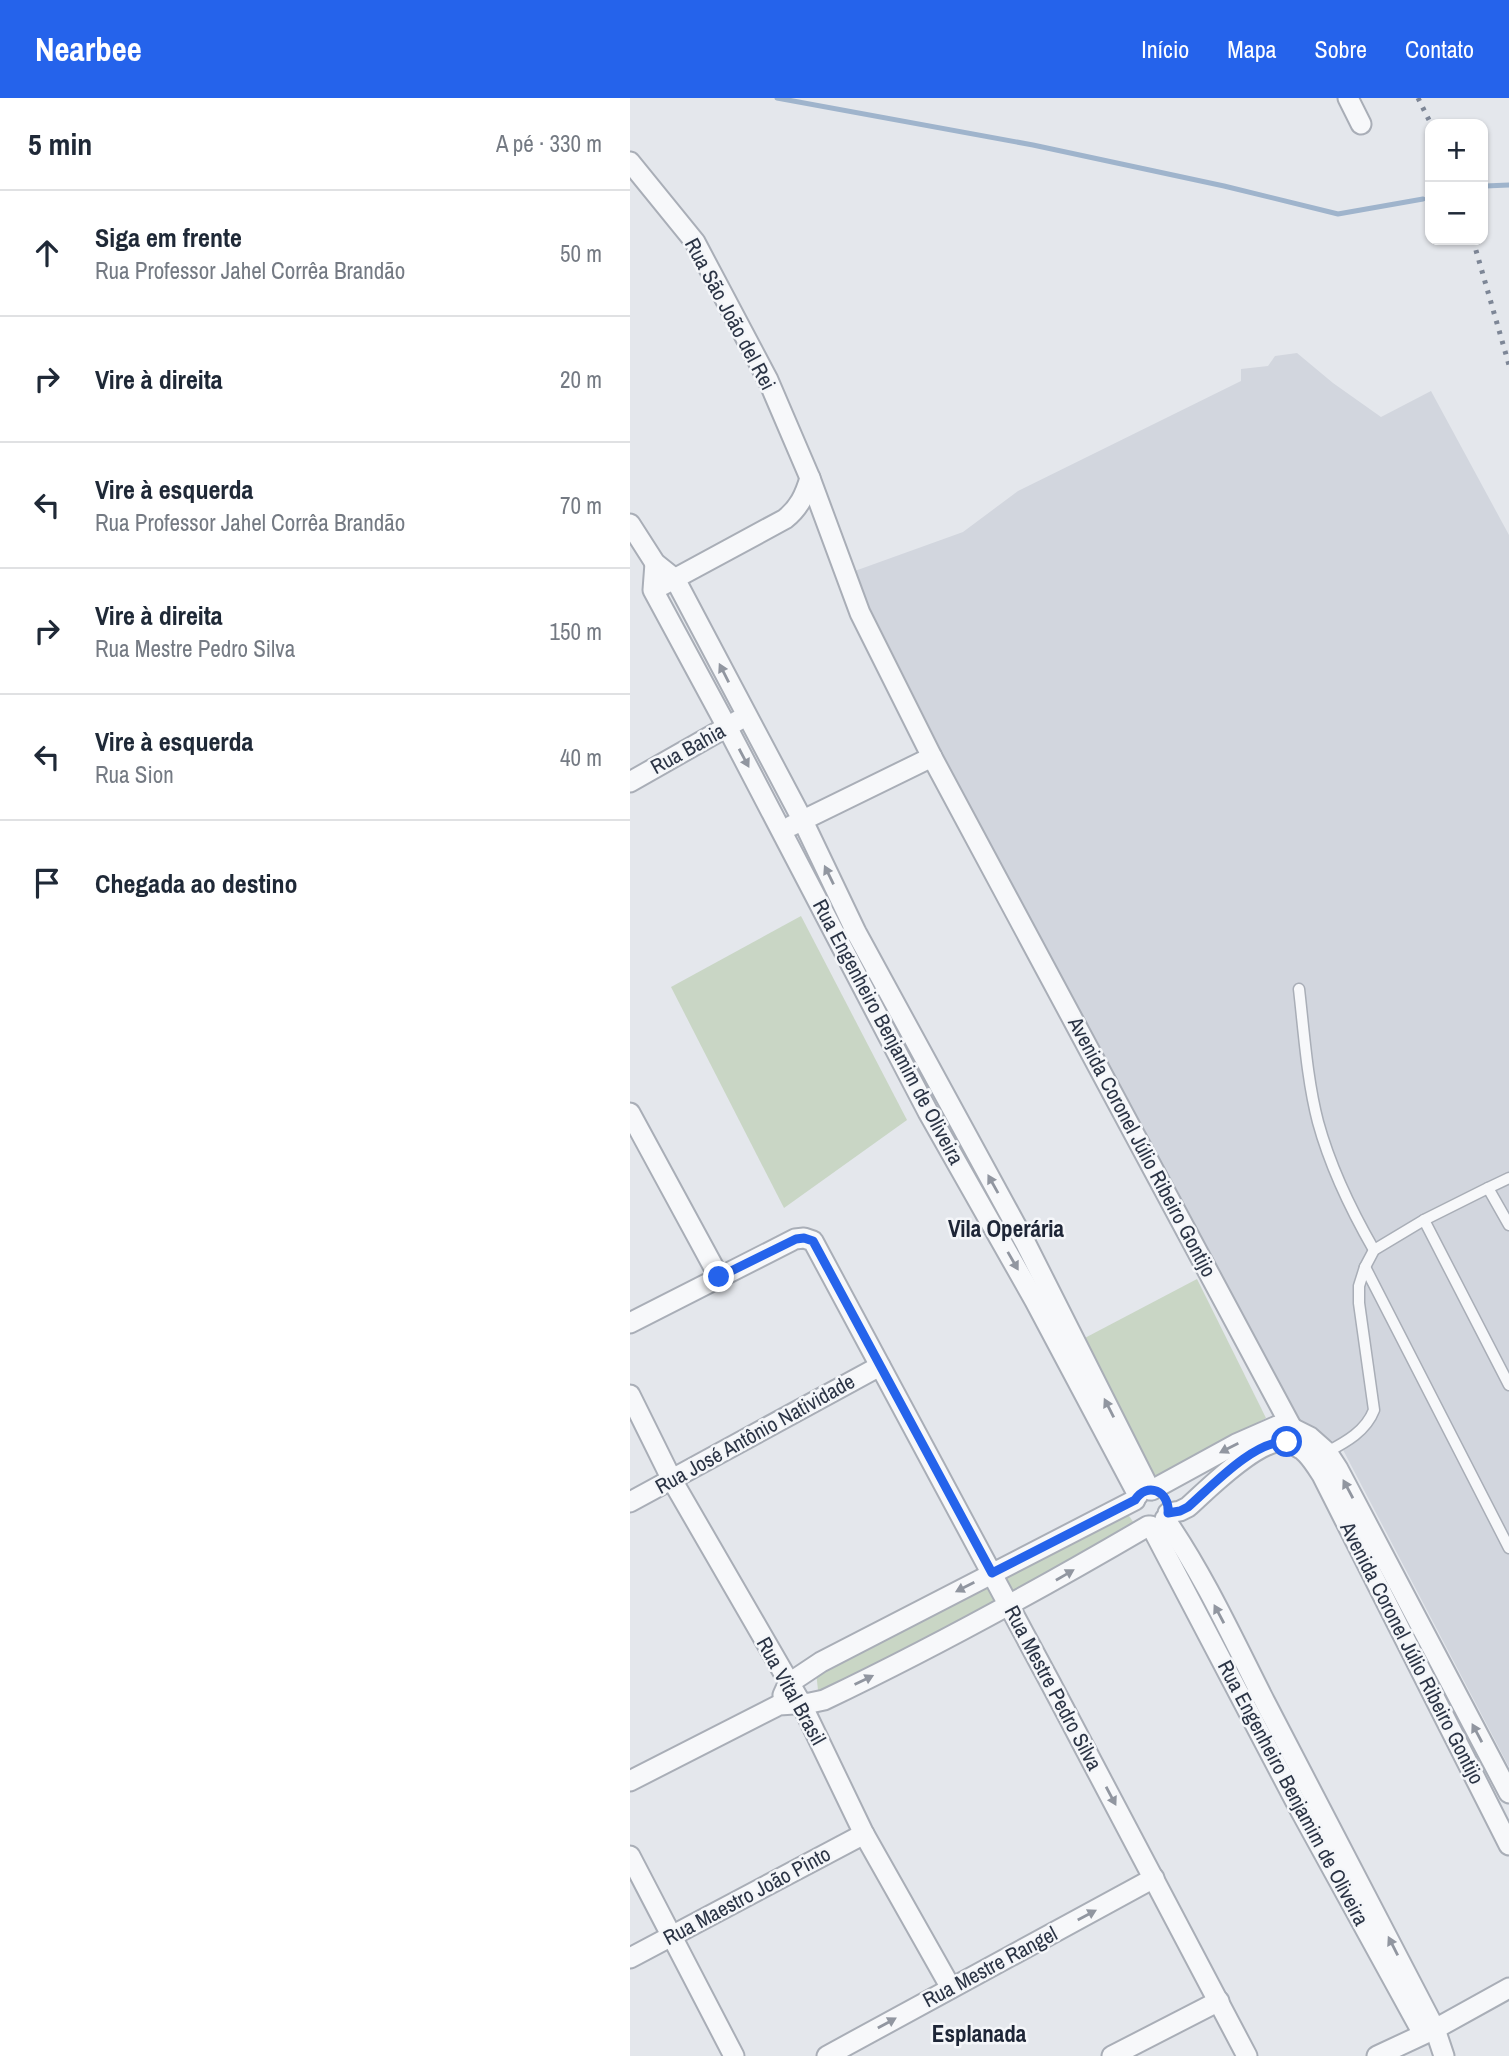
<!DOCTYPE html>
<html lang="pt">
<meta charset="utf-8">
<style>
body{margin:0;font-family:"Archivo Narrow",sans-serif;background:#f2f2f3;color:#1f2937}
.controls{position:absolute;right:21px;top:21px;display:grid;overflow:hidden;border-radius:14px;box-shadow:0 2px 5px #0004}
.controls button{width:63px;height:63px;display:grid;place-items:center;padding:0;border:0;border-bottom:2px solid #e0e1e3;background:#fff;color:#1f2937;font:35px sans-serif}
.stop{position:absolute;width:21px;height:21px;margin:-16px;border:5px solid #2563eb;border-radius:50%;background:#fff}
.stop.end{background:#2563eb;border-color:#fff;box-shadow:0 2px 7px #0008}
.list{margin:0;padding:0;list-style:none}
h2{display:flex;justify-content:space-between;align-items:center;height:91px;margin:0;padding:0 28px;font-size:30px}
h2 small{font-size:23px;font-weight:400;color:#747a83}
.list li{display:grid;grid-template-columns:46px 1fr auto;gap:21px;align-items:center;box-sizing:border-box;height:126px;padding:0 28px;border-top:2px solid #e0e1e3}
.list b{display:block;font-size:26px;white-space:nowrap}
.list p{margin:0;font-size:23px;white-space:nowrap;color:#747a83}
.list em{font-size:23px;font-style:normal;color:#747a83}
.icon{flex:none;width:38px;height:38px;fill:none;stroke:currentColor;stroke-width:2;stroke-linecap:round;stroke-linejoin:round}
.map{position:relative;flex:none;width:879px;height:1958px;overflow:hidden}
header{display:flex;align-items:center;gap:42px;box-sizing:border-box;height:98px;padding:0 35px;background:#2563eb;color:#fff}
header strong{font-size:33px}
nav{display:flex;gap:38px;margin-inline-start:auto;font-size:24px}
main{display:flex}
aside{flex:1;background:#fff}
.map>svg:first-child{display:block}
.built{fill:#d2d6de}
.green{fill:#c9d6c5}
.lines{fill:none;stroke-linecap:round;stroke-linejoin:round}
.stream{stroke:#9fb4cc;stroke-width:5}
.lane-casing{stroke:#a9aeb7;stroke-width:13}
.street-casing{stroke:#a9aeb7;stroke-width:23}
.lane{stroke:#f7f8fa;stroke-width:10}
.street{stroke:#f7f8fa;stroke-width:19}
.rail{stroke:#7d8696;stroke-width:5;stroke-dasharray:3.5 7;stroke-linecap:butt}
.oneway{fill:#9196a0}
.route{stroke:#2563eb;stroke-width:9}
.labels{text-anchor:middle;stroke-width:5;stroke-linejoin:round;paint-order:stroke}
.street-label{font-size:21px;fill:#2b3445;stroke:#f4f6f9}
.neighbourhood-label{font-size:23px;font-weight:bold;fill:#1d2536;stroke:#f4f6f9}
</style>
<header>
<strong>Nearbee</strong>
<nav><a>Início</a><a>Mapa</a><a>Sobre</a><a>Contato</a></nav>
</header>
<main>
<aside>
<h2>5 min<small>A pé · 330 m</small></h2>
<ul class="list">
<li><svg class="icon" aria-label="ahead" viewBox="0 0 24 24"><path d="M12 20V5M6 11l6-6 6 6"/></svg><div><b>Siga em frente</b><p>Rua Professor Jahel Corrêa Brandão</p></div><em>50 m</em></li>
<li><svg class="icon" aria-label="right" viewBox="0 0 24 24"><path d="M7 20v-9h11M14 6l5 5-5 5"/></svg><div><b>Vire à direita</b></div><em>20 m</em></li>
<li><svg class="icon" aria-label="left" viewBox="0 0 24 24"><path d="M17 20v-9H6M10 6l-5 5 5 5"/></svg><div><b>Vire à esquerda</b><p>Rua Professor Jahel Corrêa Brandão</p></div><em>70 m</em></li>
<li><svg class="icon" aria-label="right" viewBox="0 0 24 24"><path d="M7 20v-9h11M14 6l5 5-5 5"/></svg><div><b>Vire à direita</b><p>Rua Mestre Pedro Silva</p></div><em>150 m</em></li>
<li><svg class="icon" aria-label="left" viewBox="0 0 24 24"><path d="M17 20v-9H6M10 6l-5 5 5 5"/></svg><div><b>Vire à esquerda</b><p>Rua Sion</p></div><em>40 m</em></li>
<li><svg class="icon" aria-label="arrive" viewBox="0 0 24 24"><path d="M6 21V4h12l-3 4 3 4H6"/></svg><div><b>Chegada ao destino</b></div></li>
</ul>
</aside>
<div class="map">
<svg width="879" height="1958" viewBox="0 0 879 1958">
<rect width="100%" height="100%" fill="#e4e7ec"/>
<path class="built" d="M667,255L703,285L751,319L801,293L879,437V1669L711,1348L659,1318L239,515L222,474L333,434L388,393L611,283V271L638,268L645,258Z"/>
<g class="green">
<path d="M171,818L277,1022L154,1110L41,889Z"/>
<path d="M567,1181L636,1320L524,1384L451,1242Z"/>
<path d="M495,1412L508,1431L383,1498L375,1475Z"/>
<path d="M361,1483L373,1508L189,1601L186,1574Z"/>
</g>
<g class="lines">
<g class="stream">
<path d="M147,0L403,47L594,88L708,116L793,101"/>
<path d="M855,88L879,87"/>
</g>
<defs>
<g id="lane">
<path d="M669,891C674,934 677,982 688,1024C700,1068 721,1112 744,1152"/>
<path d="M858,1090L879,1080"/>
<path d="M794,1122L879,1287"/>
<path d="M735,1169L879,1450"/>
<path d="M697,1354C716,1344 736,1333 744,1312L729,1205V1188L735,1169L744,1152L794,1122L858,1090L879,1127"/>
</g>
<g id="street">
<path d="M718,0L731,26"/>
<path d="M0,64L65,144L138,282L180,380L230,515L302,659L662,1330L669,1350"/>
<path d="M0,426L25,465L45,481L173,723L226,834L396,1146L520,1392"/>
<path d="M25,465L23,492L97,629L298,1014L405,1203L508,1397"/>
<path d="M33,487L155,421C169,410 175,397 180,380"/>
<path d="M0,684L109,622"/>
<path d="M161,728L302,659"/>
<path d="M0,1015L89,1179"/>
<path d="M0,1225L165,1141L174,1140L183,1143L421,1586L617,1958"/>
<path d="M0,1297L42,1382L171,1605L234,1736L321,1890"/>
<path d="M522,1392L606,1346L647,1328L662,1330L680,1339L697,1354L708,1371L879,1695"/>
<path d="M0,1404L250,1268"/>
<path d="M538,1415L550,1413L558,1409C577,1392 630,1338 657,1344C674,1348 683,1363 692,1377L879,1747"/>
<path d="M535,1421C574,1477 604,1543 635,1604C692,1713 749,1822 805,1931L814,1958"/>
<path d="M521,1428L669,1710L792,1934"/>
<path d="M153,1597L158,1586L191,1564L505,1402"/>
<path d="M0,1683L149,1607L180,1605L194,1602C305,1549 412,1490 518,1428"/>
<path d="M0,1758L104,1958"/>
<path d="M0,1860L234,1736"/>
<path d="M197,1958L524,1780"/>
<path d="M482,1958L589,1903"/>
<path d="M747,1958L805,1931L879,1890"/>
</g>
</defs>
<use href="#lane" class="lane-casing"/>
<use href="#street" class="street-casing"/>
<use href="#lane" class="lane"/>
<use href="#street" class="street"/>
<g class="rail">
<path d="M788,0L801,26"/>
<path d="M843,142L879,267"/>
</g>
</g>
<defs><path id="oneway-solid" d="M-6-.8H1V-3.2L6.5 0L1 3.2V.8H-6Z" transform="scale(1.75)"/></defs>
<g class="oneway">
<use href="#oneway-solid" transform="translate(94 575) rotate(-117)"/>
<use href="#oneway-solid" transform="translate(114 660) rotate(62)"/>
<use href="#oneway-solid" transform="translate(199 777) rotate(-116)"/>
<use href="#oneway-solid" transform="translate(363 1086) rotate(-119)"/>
<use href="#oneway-solid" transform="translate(383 1163) rotate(60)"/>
<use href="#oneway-solid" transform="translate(479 1310) rotate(-117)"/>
<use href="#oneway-solid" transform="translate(599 1350) rotate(153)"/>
<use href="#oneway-solid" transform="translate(718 1391) rotate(-118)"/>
<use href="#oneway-solid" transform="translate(435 1477) rotate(-30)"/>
<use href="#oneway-solid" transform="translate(335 1489) rotate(153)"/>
<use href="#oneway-solid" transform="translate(589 1516) rotate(-118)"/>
<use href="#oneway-solid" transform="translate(234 1582) rotate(-26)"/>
<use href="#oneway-solid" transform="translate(847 1635) rotate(-118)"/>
<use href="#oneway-solid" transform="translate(481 1698) rotate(62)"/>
<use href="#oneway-solid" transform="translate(457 1817) rotate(-28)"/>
<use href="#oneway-solid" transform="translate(763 1848) rotate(-117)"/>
<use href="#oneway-solid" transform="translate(257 1925) rotate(-29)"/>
</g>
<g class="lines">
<path class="route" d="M89,1179L166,1141L174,1140L183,1143L362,1475L505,1402C517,1383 540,1393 538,1415L550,1413L558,1409C581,1389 625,1341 657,1344"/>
</g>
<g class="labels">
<g class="street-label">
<text transform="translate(100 216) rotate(62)" y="7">Rua São João del Rei</text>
<text transform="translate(58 651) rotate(-29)" y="7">Rua Bahia</text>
<text transform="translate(258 934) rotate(62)" y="7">Rua Engenheiro Benjamim de Oliveira</text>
<text transform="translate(512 1049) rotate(62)" y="7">Avenida Coronel Júlio Ribeiro Gontijo</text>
<text transform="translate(125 1336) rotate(-29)" y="7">Rua José Antônio Natividade</text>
<text transform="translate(782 1555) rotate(63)" y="7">Avenida Coronel Júlio Ribeiro Gontijo</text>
<text transform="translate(423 1590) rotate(62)" y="7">Rua Mestre Pedro Silva</text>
<text transform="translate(161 1593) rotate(61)" y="7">Rua Vital Brasil</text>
<text transform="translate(663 1695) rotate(62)" y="7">Rua Engenheiro Benjamim de Oliveira</text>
<text transform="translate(117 1798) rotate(-28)" y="7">Rua Maestro João Pinto</text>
<text transform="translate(360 1869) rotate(-28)" y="7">Rua Mestre Rangel</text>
</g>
<g class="neighbourhood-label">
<text x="376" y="1139">Vila Operária</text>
<text x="349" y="1944">Esplanada</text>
</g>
</g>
</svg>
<div class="controls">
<button>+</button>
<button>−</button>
</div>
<div class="stop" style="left:657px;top:1344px"></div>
<div class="stop end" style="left:89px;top:1179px"></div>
</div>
</main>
